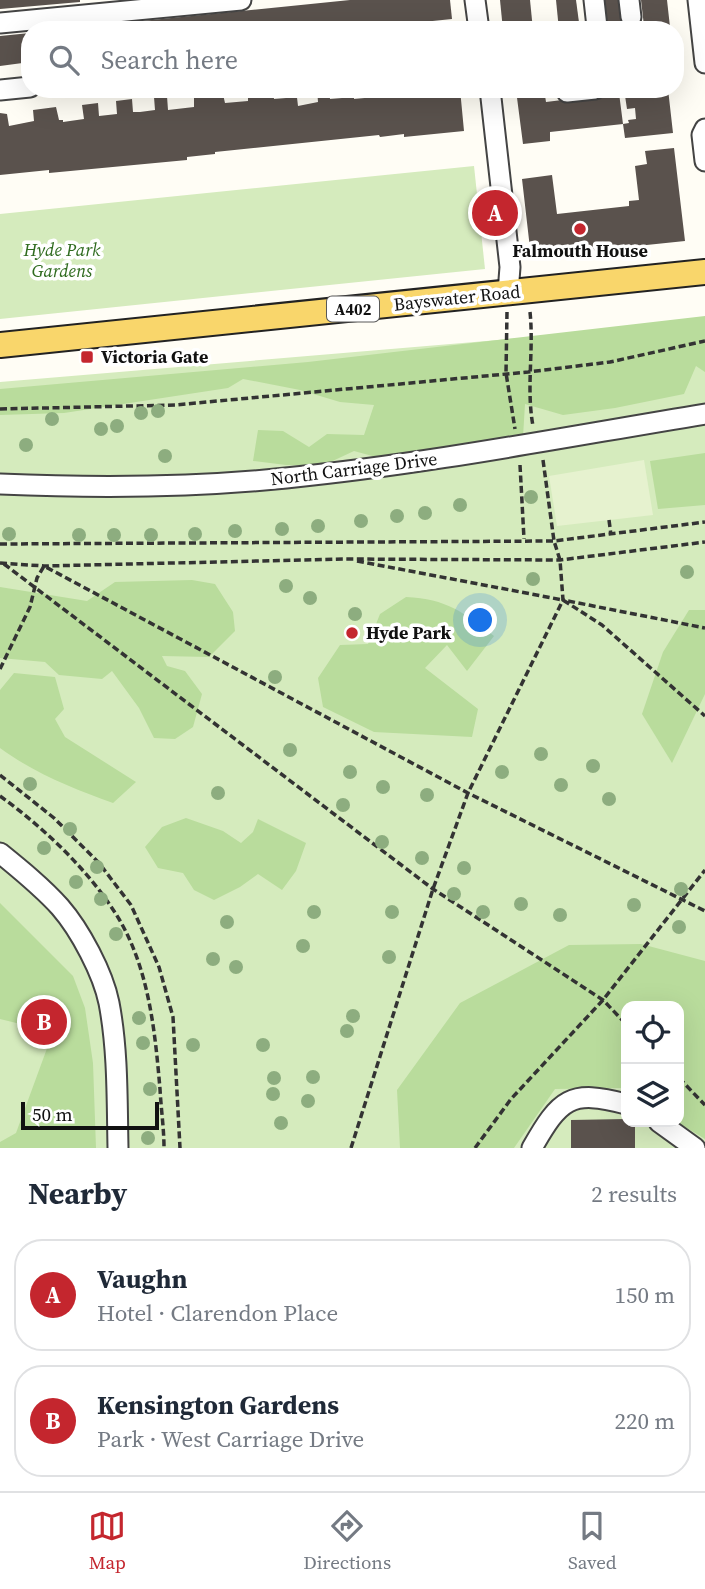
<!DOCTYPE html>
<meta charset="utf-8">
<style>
body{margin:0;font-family:"Source Serif 4",serif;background:#f6f6f7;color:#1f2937}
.controls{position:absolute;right:21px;bottom:21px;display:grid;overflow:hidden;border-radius:14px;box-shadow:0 7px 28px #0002}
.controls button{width:63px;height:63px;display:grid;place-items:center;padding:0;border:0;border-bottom:2px solid #e0e1e3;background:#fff;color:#1f2937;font:35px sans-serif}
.scale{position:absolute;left:21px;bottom:18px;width:138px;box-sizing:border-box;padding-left:7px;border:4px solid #111;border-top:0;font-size:19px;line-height:24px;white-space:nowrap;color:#111;-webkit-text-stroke:5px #fff;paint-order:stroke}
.you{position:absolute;left:481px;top:621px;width:24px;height:24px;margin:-18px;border:5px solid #fff;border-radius:50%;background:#1a73e8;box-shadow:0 0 0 10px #1a73e833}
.badge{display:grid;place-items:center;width:46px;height:46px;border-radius:50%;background:#c4262e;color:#fff;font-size:23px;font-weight:700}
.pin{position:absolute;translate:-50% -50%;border:4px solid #fff;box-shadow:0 2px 7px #0006}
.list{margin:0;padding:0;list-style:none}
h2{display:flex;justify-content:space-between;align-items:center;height:91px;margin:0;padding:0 28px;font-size:30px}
h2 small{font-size:23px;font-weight:400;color:#747a83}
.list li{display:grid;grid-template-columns:46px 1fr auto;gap:21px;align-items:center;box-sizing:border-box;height:112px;margin:0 14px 14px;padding:0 14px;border:2px solid #e0e1e3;border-radius:28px}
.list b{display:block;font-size:26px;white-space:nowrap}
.list p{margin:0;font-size:23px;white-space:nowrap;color:#747a83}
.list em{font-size:23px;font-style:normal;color:#747a83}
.icon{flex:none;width:38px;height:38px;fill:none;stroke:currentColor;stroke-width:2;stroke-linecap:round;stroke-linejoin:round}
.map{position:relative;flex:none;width:705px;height:1148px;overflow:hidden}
.search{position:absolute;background:#fff;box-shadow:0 7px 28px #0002;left:21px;right:21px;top:21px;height:77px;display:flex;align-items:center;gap:18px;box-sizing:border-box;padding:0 24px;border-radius:28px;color:#747a83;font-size:26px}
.sheet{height:343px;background:#fff}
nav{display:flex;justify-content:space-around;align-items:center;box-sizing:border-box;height:98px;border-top:2px solid #e0e1e3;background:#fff;font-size:19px;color:#747a83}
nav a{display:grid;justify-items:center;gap:4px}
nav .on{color:#c4262e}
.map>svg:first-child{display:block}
.green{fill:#d5ebbd;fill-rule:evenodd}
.forest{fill:#b9dc9c}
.pitch{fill:#e6f2cf}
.building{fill:#5a524d}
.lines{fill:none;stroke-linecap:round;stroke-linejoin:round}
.minor-casing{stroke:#444;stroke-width:23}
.major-casing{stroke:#222;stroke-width:28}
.path{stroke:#333;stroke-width:3.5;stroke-dasharray:7 3.5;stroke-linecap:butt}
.minor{stroke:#fff;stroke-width:19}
.major{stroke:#f9d66b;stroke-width:24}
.tree{fill:#8dad7f}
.poi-dot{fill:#c4262e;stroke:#fff;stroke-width:2.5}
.labels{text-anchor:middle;stroke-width:7;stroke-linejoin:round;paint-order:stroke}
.shield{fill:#fff;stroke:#585858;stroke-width:2}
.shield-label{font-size:16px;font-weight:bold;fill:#111}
.park-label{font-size:18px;font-style:italic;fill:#2f6b1f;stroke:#fff}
.poi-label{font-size:18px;font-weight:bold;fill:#111;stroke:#fff;text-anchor:start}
.street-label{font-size:18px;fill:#111;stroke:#fff}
</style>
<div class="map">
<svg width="705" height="1148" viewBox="0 0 705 1148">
<rect width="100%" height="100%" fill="#fffdf5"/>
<g class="green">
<path d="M474,166L485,269L0,319V214Z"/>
<path d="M705,317V1148H0V382L533,337ZM626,1006H679V1122H626Z"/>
</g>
<g class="forest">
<path d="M705,316V372L696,366L684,394L615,408L563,415L525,404L523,437L407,455L376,457L354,451L324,465H286L253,461L258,430L283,431L309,447L327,434L364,435L374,405L340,402L300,390L243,379L228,388L64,413L0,415V389L308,362Z"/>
<path d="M705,453V505L658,509L650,461Z"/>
<path d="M192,580L215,584L233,612L235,631L209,657L162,656L167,666L185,671L202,694L193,727L175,739L154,738L139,708L112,671L102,679L59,675L45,662L0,658V587L87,601L115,582Z"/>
<path d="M406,597C447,599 463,612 494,636L467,671L447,645L425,668L478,709L472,737L374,732L323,707L318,678L340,645L368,644L380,614Z"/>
<path d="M689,610H705V694L672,763L642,714L663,652Z"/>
<path d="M14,673L55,677L64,709L55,719L65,737L136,782L113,803C74,789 34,773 0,748V690Z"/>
<path d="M186,818L223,831L241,843L253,832L258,819L306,843L296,871L282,890L258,874L240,887L214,900L194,890L183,873L158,868L145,847L162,827Z"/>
<path d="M0,903L73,976L85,1008L93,1063L96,1148H0V1142L16,1133L53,1032L0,1019Z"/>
<path d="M641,944L705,961V1139L677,1122L679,1006H626V1089L623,1088L555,1089L514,1148H400L397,1090L460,1003L569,945Z"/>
</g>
<path class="pitch" d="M644,460L653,515L557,526L549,476Z"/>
<g class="building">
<path d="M0,0H80V2L0,9Z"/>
<path d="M350,0H450L452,19L345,30H92V26Z"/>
<path d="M500,0H530L533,30H503Z"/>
<path d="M556,0H576L580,30H559Z"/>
<path d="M601,0H621L624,29L605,30Z"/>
<path d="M641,0H667L670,27L675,30H636V27L644,26Z"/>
<path d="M30,33V62L0,66V36Z"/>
<path d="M248,89H273L274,99L286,98L285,89H296L298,106L318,102L317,89H329L330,99L354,97V99L375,97L374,89H460L464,131L404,137V134L380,137L379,135L215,152V154L187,157V160L49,173V170L0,175V113L7,114L9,126L34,121L33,110L56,107L59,120H63V122L84,119L82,105L98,103L99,116L117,114L116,101L132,99L133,112H140L155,110L154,97L167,96L168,110L194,107V93L222,90L225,103L248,101Z"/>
<path d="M544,89L546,102L619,93L623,124L550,132V141L523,144L516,90Z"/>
<path d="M624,89H668L673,133L625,138L623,124L629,123L628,120L636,119L635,108L627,109Z"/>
<path d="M674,148L685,241L531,257L522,179L552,175L557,214L629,206V201L639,200L635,166L647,164L645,151Z"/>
<path d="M626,1119V1122H635V1148H571V1120Z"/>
</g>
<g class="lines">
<defs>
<g id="minor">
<path d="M475,0L479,30"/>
<path d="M594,0L597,27"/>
<path d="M629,0L631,17"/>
<path d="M698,0L705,63"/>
<path d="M0,23L241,0"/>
<path d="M490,89L510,267L508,293"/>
<path d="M567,89V92L595,89"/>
<path d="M0,90L30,87"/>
<path d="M705,129L702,135L705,161"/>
<path d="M0,484C95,488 191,488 286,478C427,464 565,437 705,414"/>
<path d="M0,853C21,870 42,887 60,907C80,930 103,973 109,1003C118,1050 117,1100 118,1148"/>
<path d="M659,1122L695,1148"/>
<path d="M532,1148C560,1099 570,1089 626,1104"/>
</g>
<path id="major" d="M0,345L705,272"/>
</defs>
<use href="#minor" class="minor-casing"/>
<use href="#major" class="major-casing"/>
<g class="path">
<path d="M507,312L506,373L515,429"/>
<path d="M530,312C534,350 526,388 533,426"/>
<path d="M0,409L175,405L528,372L610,362L705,341"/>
<path d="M543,460L554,541L560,560L563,600L705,628"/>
<path d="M520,465L524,539"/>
<path d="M609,520L611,535"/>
<path d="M0,544L554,541L705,522"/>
<path d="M357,561L563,600L602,625L705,716"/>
<path d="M0,563L44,566L345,559L560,560L705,542"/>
<path d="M4,564L433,889L603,1000L626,1024"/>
<path d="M0,669L30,607L37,578L44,566L468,793L705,911"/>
<path d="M0,775L54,818L99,863L131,905L159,967L173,1017L180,1148"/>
<path d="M0,796C44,828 90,871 119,919C149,970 155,1031 160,1089C161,1109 164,1128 164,1148"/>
<path d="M679,1078L705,1105"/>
<path d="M351,1148L433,889L468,793L563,600"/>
<path d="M475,1148L511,1099L603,1000L705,870"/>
</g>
<use href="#minor" class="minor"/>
<use href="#major" class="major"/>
</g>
<g class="tree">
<circle cx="158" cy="411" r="7"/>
<circle cx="141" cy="413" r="7"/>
<circle cx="52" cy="419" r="7"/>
<circle cx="117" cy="426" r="7"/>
<circle cx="101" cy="429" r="7"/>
<circle cx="26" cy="445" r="7"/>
<circle cx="165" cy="456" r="7"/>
<circle cx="531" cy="497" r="7"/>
<circle cx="460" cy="505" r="7"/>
<circle cx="425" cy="513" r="7"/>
<circle cx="397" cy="516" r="7"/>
<circle cx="361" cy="521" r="7"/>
<circle cx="318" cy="526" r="7"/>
<circle cx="282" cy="529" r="7"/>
<circle cx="235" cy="531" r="7"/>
<circle cx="9" cy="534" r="7"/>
<circle cx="195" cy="534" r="7"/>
<circle cx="79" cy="535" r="7"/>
<circle cx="114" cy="535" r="7"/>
<circle cx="151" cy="535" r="7"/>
<circle cx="687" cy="572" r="7"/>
<circle cx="533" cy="579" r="7"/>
<circle cx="286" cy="586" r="7"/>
<circle cx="310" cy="598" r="7"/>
<circle cx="355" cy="614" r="7"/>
<circle cx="275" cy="677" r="7"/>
<circle cx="290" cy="750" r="7"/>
<circle cx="541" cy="754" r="7"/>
<circle cx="593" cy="766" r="7"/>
<circle cx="350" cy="772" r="7"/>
<circle cx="502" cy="772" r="7"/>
<circle cx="30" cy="784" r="7"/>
<circle cx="561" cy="785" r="7"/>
<circle cx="383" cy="787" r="7"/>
<circle cx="218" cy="793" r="7"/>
<circle cx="427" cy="795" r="7"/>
<circle cx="609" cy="799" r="7"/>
<circle cx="343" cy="805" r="7"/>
<circle cx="70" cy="829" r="7"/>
<circle cx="382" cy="842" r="7"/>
<circle cx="44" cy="848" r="7"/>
<circle cx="422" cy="858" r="7"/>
<circle cx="97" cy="867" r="7"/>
<circle cx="464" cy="868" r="7"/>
<circle cx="76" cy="882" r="7"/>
<circle cx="681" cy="889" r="7"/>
<circle cx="454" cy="894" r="7"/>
<circle cx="101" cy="899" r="7"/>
<circle cx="521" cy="904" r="7"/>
<circle cx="634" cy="905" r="7"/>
<circle cx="314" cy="912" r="7"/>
<circle cx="392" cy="912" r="7"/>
<circle cx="483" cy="912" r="7"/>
<circle cx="560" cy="915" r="7"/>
<circle cx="227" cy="922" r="7"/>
<circle cx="679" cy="927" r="7"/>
<circle cx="116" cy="934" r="7"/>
<circle cx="303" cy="946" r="7"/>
<circle cx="389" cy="957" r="7"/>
<circle cx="213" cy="959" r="7"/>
<circle cx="236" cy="967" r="7"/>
<circle cx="353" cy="1016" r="7"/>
<circle cx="139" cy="1018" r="7"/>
<circle cx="347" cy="1031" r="7"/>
<circle cx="143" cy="1043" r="7"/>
<circle cx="193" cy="1045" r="7"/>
<circle cx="263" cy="1045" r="7"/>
<circle cx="313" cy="1077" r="7"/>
<circle cx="274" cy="1078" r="7"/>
<circle cx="150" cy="1089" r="7"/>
<circle cx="273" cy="1094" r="7"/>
<circle cx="308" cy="1101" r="7"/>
<circle cx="281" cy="1123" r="7"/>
<circle cx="148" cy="1138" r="7"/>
</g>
<g class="poi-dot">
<circle cx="580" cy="229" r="7"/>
<rect x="80" y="350" width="14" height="14" rx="3.5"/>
<circle cx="352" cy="633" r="7"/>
</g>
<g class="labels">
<rect class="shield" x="327" y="296.5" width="52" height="25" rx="5"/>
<g class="shield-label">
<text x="353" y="315">A402</text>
</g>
<g class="park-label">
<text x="62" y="256">Hyde Park<tspan x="62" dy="21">Gardens</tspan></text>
</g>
<g class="poi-label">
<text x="580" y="257" text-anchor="middle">Falmouth House</text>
<text x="101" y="363">Victoria Gate</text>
<text x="366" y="639">Hyde Park</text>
</g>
<g class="street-label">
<text transform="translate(457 298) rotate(-6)" y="6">Bayswater Road</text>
<text transform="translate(354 469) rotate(-7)" y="6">North Carriage Drive</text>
</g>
</g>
</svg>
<div class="controls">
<button><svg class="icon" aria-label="locate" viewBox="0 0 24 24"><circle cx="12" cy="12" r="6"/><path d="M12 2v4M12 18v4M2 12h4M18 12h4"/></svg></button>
<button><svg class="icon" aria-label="layers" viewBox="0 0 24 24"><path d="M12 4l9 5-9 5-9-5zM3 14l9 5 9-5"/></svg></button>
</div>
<div class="scale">50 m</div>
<div class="you"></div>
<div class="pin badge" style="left:495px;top:213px">A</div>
<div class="pin badge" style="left:44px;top:1022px">B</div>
<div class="search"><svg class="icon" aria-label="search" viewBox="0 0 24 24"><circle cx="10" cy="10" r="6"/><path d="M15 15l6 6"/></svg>Search here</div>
</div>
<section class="sheet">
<h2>Nearby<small>2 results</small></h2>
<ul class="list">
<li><span class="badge">A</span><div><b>Vaughn</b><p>Hotel · Clarendon Place</p></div><em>150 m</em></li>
<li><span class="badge">B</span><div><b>Kensington Gardens</b><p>Park · West Carriage Drive</p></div><em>220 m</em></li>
</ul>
</section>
<nav>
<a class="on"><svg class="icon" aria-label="map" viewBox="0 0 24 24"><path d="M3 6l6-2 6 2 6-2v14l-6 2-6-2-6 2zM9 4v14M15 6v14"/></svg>Map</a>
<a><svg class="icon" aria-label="directions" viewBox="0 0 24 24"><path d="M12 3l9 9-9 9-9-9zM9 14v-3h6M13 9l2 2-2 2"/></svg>Directions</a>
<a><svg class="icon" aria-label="saved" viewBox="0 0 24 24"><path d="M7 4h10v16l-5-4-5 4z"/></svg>Saved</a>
</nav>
